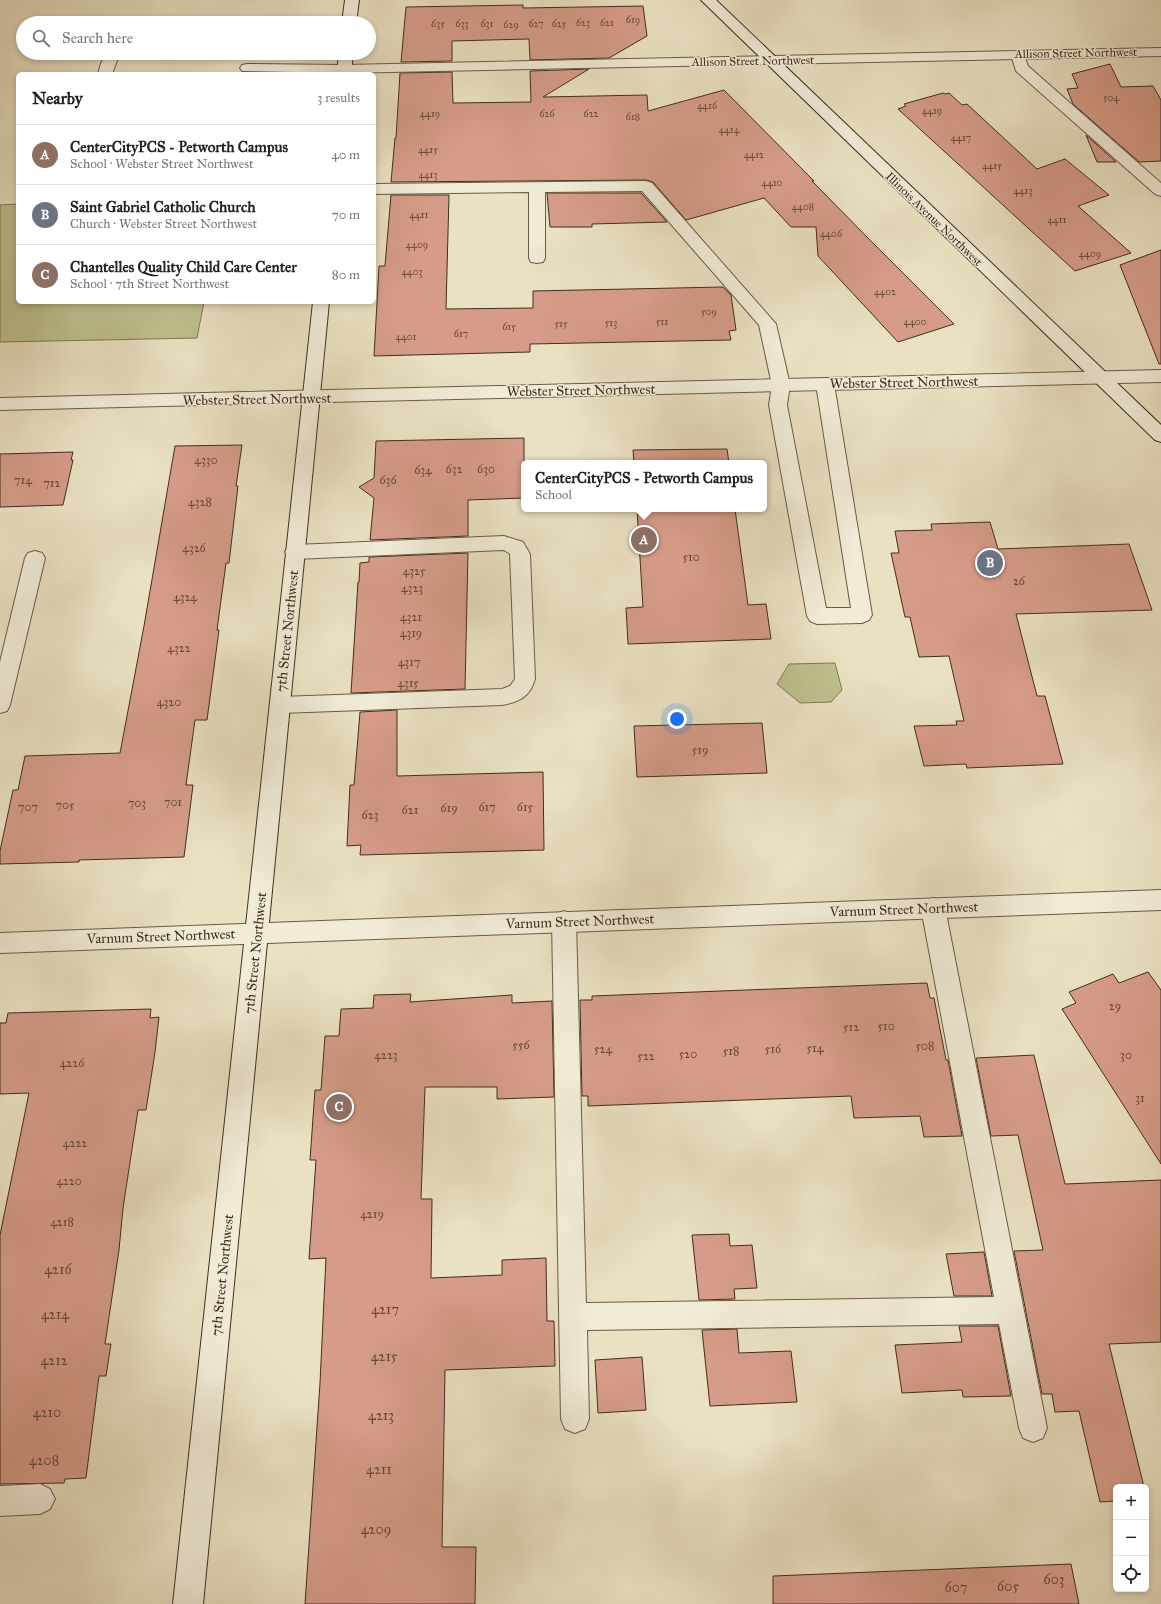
<!DOCTYPE html>
<meta charset="utf-8">
<style>
body{margin:0;font-family:"IM FELL Great Primer",serif;background:#f6f6f6;color:#222}
.controls{position:absolute;right:12px;bottom:12px;display:grid;overflow:hidden;border-radius:6px;box-shadow:0 2px 6px #0003}
.controls button{width:36px;height:36px;display:grid;place-items:center;padding:0;border:0;border-bottom:1px solid #e0e0e0;background:#fff;color:#222;font:20px sans-serif}
.you{position:absolute;left:677px;top:719px;width:14px;height:14px;margin:-10px;border:3px solid #fff;border-radius:50%;background:#1a73e8;box-shadow:0 0 0 6px #1a73e833}
.badge{display:grid;place-items:center;width:26px;height:26px;border-radius:50%;background:#8f2418;color:#fff;font-size:13px;font-weight:700}
.pin{position:absolute;translate:-50% -50%;border:2px solid #fff;box-shadow:0 1px 4px #0006}
.popup{position:absolute;left:521px;top:460px;width:246px;height:52px;box-sizing:border-box;display:grid;place-content:center;border-radius:6px;background:#fff;filter:drop-shadow(0 1px 3px #0005);font-size:13px;white-space:nowrap;color:#767676}
.popup b{font-size:15px;color:#222}
.popup::after{content:'';position:absolute;left:50%;top:100%;margin-left:-8px;border:8px solid transparent;border-top-color:#fff}
.list{margin:0;padding:0;list-style:none}
h2{display:flex;justify-content:space-between;align-items:center;height:52px;margin:0;padding:0 16px;font-size:17px}
h2 small{font-size:13px;font-weight:400;color:#767676}
.list li{display:grid;grid-template-columns:26px 1fr auto;gap:12px;align-items:center;box-sizing:border-box;height:60px;padding:0 16px;border-top:1px solid #e0e0e0}
.list b{display:block;font-size:15px;white-space:nowrap}
.list p{margin:0;font-size:13px;white-space:nowrap;color:#767676}
.list em{font-size:13px;font-style:normal;color:#767676}
.icon{flex:none;width:22px;height:22px;fill:none;stroke:currentColor;stroke-width:2;stroke-linecap:round;stroke-linejoin:round}
.map{position:relative;flex:none;width:1161px;height:1604px;overflow:hidden}
.search{position:absolute;background:#fff;box-shadow:0 2px 6px #0003;left:16px;top:16px;width:360px;height:44px;display:flex;align-items:center;gap:10px;box-sizing:border-box;padding:0 14px;border-radius:22px;color:#767676;font-size:15px}
.panel{position:absolute;background:#fff;box-shadow:0 2px 6px #0003;left:16px;top:72px;width:360px;height:232px;border-radius:6px}
.map>svg:first-child{display:block}
.green{fill:#bec18f;stroke:#807856}
.building{fill:#d69c89;stroke:#412e1e}
.lines{fill:none;stroke-linecap:round;stroke-linejoin:round}
.lane-casing{stroke:#6b5b47;stroke-width:2}
.street-casing{stroke:#6b5b47;stroke-width:2}
.secondary-casing{stroke:#412e1e;stroke-width:2}
.lane{fill:#f1ecd8;fill-rule:evenodd}
.street{fill:#f1ecd8;fill-rule:evenodd}
.secondary{fill:#f1ecd8;fill-rule:evenodd}
.labels{text-anchor:middle;stroke-width:3;stroke-linejoin:round;paint-order:stroke}
.far-number-label{font-size:10px;fill:#664a39}
.far-street-label{font-size:12px;fill:#412e1e;stroke:#f1ecd8}
.number-label{font-size:12px;fill:#664a39}
.street-label{font-size:14px;fill:#412e1e;stroke:#f1ecd8}
.near-number-label{font-size:14px;fill:#664a39}
</style>
<div class="map">
<svg width="1161" height="1604" viewBox="0 0 1161 1604">
<rect width="100%" height="100%" fill="#eae1c3"/>
<filter id="stains"><feTurbulence type="fractalNoise" baseFrequency=".005" numOctaves="4"/><feColorMatrix values="0 0 0 0 .2 0 0 0 0 .09 0 0 0 0 .02 0 0 0 .5 -.17"/></filter>
<radialGradient id="worn" r=".72"><stop offset=".6" stop-color="#630" stop-opacity="0"/><stop offset="1" stop-color="#630" stop-opacity=".3"/></radialGradient>
<g class="green">
<path d="M18,204V302H204L197,338L0,342V205Z"/>
<path d="M835,663L842,690L831,702L800,703L777,684L789,664Z"/>
</g>
<g class="building">
<path d="M523,5V8L643,6L647,36L609,58L530,60L529,39L452,41V61L401,62L406,7Z"/>
<path d="M1110,64L1121,87L1153,86L1161,100V161L1139,162L1073,104L1067,89L1078,88L1072,74Z"/>
<path d="M589,69L543,97L647,95L648,111L724,90L814,181H812L865,235L954,324L898,342L818,256L816,227H791L764,198L686,220L653,182L646,180L391,182L395,138H396L400,73L452,72L453,103L531,102L530,71Z"/>
<path d="M943,93L945,94L949,93L962,105L967,104L1037,169L1065,159L1109,195L1078,206L1131,253L1075,271L898,109L906,106L904,104Z"/>
<path d="M1086,135L1116,162H1097Z"/>
<path d="M547,193H641L667,222L592,224V227H550Z"/>
<path d="M391,195H449L446,309L533,308V291L723,287L731,295L736,330L729,331L731,340L530,344V352L374,356L379,266H385Z"/>
<path d="M1161,250V364H1159L1120,265Z"/>
<path d="M524,438V498L468,500V536L370,540L374,498L359,487L374,478L376,441Z"/>
<path d="M242,445L236,486H238L229,563H226L217,630H219L207,720H195L186,785H193L184,857L79,860V862L0,864V851L13,790H18L25,756L120,753L144,626L175,446Z"/>
<path d="M727,449L729,463H634L633,450Z"/>
<path d="M73,452L71,460H73L63,505L0,507V454Z"/>
<path d="M637,509H735L748,605L766,604L771,639L628,644L626,608L643,607Z"/>
<path d="M990,522L998,549L1129,544L1152,610L1016,614L1037,696H1045L1063,764L967,768L966,764L924,766L914,726L957,725L956,721H964L949,656L919,657L910,617H905L891,553H899L895,531L932,530L931,524Z"/>
<path d="M468,553L465,689L351,693L358,582H359L360,563L369,562V557Z"/>
<path d="M397,710V776L543,772L544,850L360,855L361,845L347,846L350,785H354L360,712Z"/>
<path d="M762,723L767,773L637,777L634,726Z"/>
<path d="M1148,972L1161,990V1164L1062,1009L1076,1003L1069,992L1113,974L1119,983Z"/>
<path d="M927,983L930,998H934L946,1060H948L962,1136L924,1137L920,1116L854,1118L851,1096L588,1106V1096H582L580,1000H592V996Z"/>
<path d="M411,994L410,1002L512,995V1003L552,1001L554,1097L497,1099V1087H425L421,1199H432L431,1278L502,1275V1260L546,1258L547,1321H554L555,1366L445,1370L442,1547H476L475,1604H305L320,1383L326,1258L309,1259L316,1160H310L315,1090H321L325,1036H339L341,1009L373,1008L374,995Z"/>
<path d="M151,1009L150,1018L159,1017L155,1052L146,1110H138L123,1208L119,1250L105,1344H111L106,1376H99L86,1478L65,1479L64,1483L0,1484V1235L29,1093L0,1094V1023H6L8,1013Z"/>
<path d="M1034,1055L1065,1184L1161,1180V1342L1109,1344L1144,1487H1116V1501L1100,1502L1079,1411L1055,1412L1052,1394H1042L1014,1251L1043,1250L1018,1135L991,1136L976,1058Z"/>
<path d="M729,1234L730,1246L752,1245L757,1288L734,1289L735,1299L699,1300L692,1235Z"/>
<path d="M984,1252L992,1296H954L946,1254Z"/>
<path d="M959,1326H998L1011,1396L963,1397L962,1390L902,1393L895,1345L962,1342Z"/>
<path d="M737,1329L739,1353L791,1351L797,1402L710,1406L702,1330Z"/>
<path d="M642,1357L646,1410L598,1413L595,1360Z"/>
<path d="M1071,1564L1079,1604H773V1576Z"/>
</g>
<g class="lines">
<defs>
<g id="lane">
<path d="M1018,51L1023,52L1028,66L1161,183V196L1155,194L1016,71L1011,55L1013,52Z"/>
<path d="M107,53H127L125,56L118,58L112,74H98L101,63Z"/>
<path d="M247,64L344,65L349,66L351,69L349,72L344,73L242,71L240,68L242,65Z"/>
<path d="M646,181L652,183L776,324L790,385L787,405L826,608H851L816,384L819,380L825,378L831,380L834,384L872,615L869,620L862,623L817,624L810,621L807,616L769,405L772,385L759,325L642,191L545,192V258L543,262L537,263L531,262L529,258V192L374,194V184Z"/>
<path d="M504,536L523,542L530,554L535,679C530,697 519,702 502,705L280,713L273,711L270,705L273,699L280,697L502,689L510,686L515,679L510,554L504,550L295,559L288,557L285,552L288,547L295,545Z"/>
<path d="M35,551L42,553L45,558L10,705L7,711L0,713V662L25,558L28,553Z"/>
<path d="M933,898L941,901L945,908L1047,1428L1043,1438L1033,1442L1023,1438L1019,1428L999,1324L587,1330L589,1419L585,1429L575,1433L565,1429L561,1419L552,921L556,914L564,911L572,914L576,921L586,1303L994,1297L921,908L925,901Z"/>
<path d="M40,1484L50,1489L55,1499L50,1509L40,1514L0,1516V1486Z"/>
</g>
<g id="street">
<path d="M1161,48V56L344,73L339,72L337,69L339,66L344,65Z"/>
<path d="M1161,370V382L0,410V398Z"/>
<path d="M1161,890V910L0,953V933Z"/>
</g>
<g id="secondary">
<path d="M345,0H359L356,23H342Z"/>
<path d="M701,0H716L1161,425V442L1155,440Z"/>
<path d="M339,53H353L351,74H337Z"/>
<path d="M313,302H329L203,1604H173Z"/>
</g>
</defs>
<use href="#lane" class="lane-casing"/>
<use href="#street" class="street-casing"/>
<use href="#secondary" class="secondary-casing"/>
<use href="#lane" class="lane"/>
<use href="#street" class="street"/>
<use href="#secondary" class="secondary"/>
</g>
<g class="labels">
<g class="far-number-label">
<text x="633" y="23">619</text>
<text x="583" y="26">623</text>
<text x="607" y="26">621</text>
<text x="438" y="27">635</text>
<text x="462" y="27">633</text>
<text x="487" y="27">631</text>
<text x="536" y="27">627</text>
<text x="559" y="27">625</text>
<text x="511" y="28">629</text>
<text x="1111" y="101">504</text>
<text x="707" y="109">4416</text>
<text x="932" y="114">4419</text>
<text x="430" y="117">4419</text>
<text x="547" y="117">626</text>
<text x="591" y="117">622</text>
<text x="633" y="120">618</text>
<text x="729" y="133">4414</text>
<text x="961" y="141">4417</text>
<text x="428" y="153">4415</text>
<text x="754" y="158">4412</text>
<text x="992" y="169">4415</text>
<text x="428" y="178">4413</text>
<text x="772" y="186">4410</text>
<text x="1023" y="194">4413</text>
<text x="803" y="210">4408</text>
<text x="419" y="218">4411</text>
<text x="1057" y="223">4411</text>
<text x="831" y="237">4406</text>
<text x="417" y="248">4409</text>
<text x="1090" y="257">4409</text>
<text x="412" y="275">4403</text>
<text x="885" y="295">4402</text>
<text x="709" y="315">509</text>
<text x="662" y="325">511</text>
<text x="915" y="325">4400</text>
<text x="611" y="326">513</text>
<text x="561" y="327">515</text>
<text x="509" y="330">615</text>
<text x="461" y="337">617</text>
<text x="406" y="340">4401</text>
</g>
<g class="far-street-label">
<text transform="translate(1076 53) rotate(-1)" y="4">Allison Street Northwest</text>
<text transform="translate(753 61) rotate(-1)" y="4">Allison Street Northwest</text>
<text transform="translate(934 219) rotate(44)" y="4">Illinois Avenue Northwest</text>
</g>
<g class="number-label">
<text x="206" y="464">4330</text>
<text x="454" y="473">632</text>
<text x="486" y="473">630</text>
<text x="423" y="474">634</text>
<text x="23" y="484">714</text>
<text x="388" y="484">636</text>
<text x="52" y="487">712</text>
<text x="200" y="506">4328</text>
<text x="194" y="552">4326</text>
<text x="691" y="561">510</text>
<text x="414" y="575">4325</text>
<text x="1019" y="585">26</text>
<text x="412" y="592">4323</text>
<text x="185" y="601">4324</text>
<text x="411" y="621">4321</text>
<text x="411" y="637">4319</text>
<text x="179" y="652">4322</text>
<text x="409" y="666">4317</text>
<text x="408" y="687">4315</text>
<text x="169" y="706">4320</text>
<text x="700" y="754">519</text>
<text x="173" y="806">701</text>
<text x="137" y="807">703</text>
<text x="65" y="809">705</text>
<text x="28" y="811">707</text>
<text x="487" y="811">617</text>
<text x="525" y="811">615</text>
<text x="449" y="812">619</text>
<text x="410" y="814">621</text>
<text x="370" y="819">623</text>
<text x="1115" y="1010">29</text>
<text x="886" y="1030">510</text>
<text x="851" y="1031">512</text>
<text x="521" y="1049">556</text>
<text x="925" y="1050">508</text>
<text x="815" y="1052">514</text>
<text x="603" y="1053">524</text>
<text x="773" y="1053">516</text>
<text x="731" y="1055">518</text>
<text x="688" y="1058">520</text>
<text x="386" y="1059">4223</text>
<text x="1126" y="1059">30</text>
<text x="646" y="1060">522</text>
<text x="72" y="1067">4226</text>
<text x="1140" y="1102">31</text>
<text x="75" y="1147">4222</text>
<text x="69" y="1185">4220</text>
<text x="372" y="1218">4219</text>
<text x="62" y="1226">4218</text>
</g>
<g class="street-label">
<text transform="translate(904 382) rotate(-1)" y="5">Webster Street Northwest</text>
<text transform="translate(581 390) rotate(-1)" y="5">Webster Street Northwest</text>
<text transform="translate(257 399) rotate(-1)" y="5">Webster Street Northwest</text>
<text transform="translate(287 631) rotate(-84)" y="5">7th Street Northwest</text>
<text transform="translate(904 909) rotate(-2)" y="5">Varnum Street Northwest</text>
<text transform="translate(580 921) rotate(-2)" y="5">Varnum Street Northwest</text>
<text transform="translate(161 936) rotate(-2)" y="5">Varnum Street Northwest</text>
<text transform="translate(255 953) rotate(-84)" y="5">7th Street Northwest</text>
<text transform="translate(222 1275) rotate(-84)" y="5">7th Street Northwest</text>
</g>
<g class="near-number-label">
<text x="58" y="1274">4216</text>
<text x="385" y="1314">4217</text>
<text x="55" y="1319">4214</text>
<text x="384" y="1361">4215</text>
<text x="54" y="1365">4212</text>
<text x="47" y="1417">4210</text>
<text x="381" y="1420">4213</text>
<text x="44" y="1465">4208</text>
<text x="379" y="1474">4211</text>
<text x="376" y="1534">4209</text>
<text x="1054" y="1584">603</text>
<text x="1008" y="1591">605</text>
<text x="956" y="1592">607</text>
</g>
</g>
<rect width="100%" height="100%" filter="url(#stains)"/>
<rect width="100%" height="100%" fill="url(#worn)"/>
</svg>
<div class="controls">
<button>+</button>
<button>−</button>
<button><svg class="icon" aria-label="locate" viewBox="0 0 24 24"><circle cx="12" cy="12" r="6"/><path d="M12 2v4M12 18v4M2 12h4M18 12h4"/></svg></button>
</div>
<div class="you"></div>
<div class="pin badge" style="left:644px;top:540px;background:#8d6e63">A</div>
<div class="popup"><b>CenterCityPCS - Petworth Campus</b>School</div>
<div class="pin badge" style="left:990px;top:563px;background:#6b7280">B</div>
<div class="pin badge" style="left:339px;top:1107px;background:#8d6e63">C</div>
<div class="search"><svg class="icon" aria-label="search" viewBox="0 0 24 24"><circle cx="10" cy="10" r="6"/><path d="M15 15l6 6"/></svg>Search here</div>
<section class="panel">
<h2>Nearby<small>3 results</small></h2>
<ul class="list">
<li><span class="badge" style="background:#8d6e63">A</span><div><b>CenterCityPCS - Petworth Campus</b><p>School · Webster Street Northwest</p></div><em>40 m</em></li>
<li><span class="badge" style="background:#6b7280">B</span><div><b>Saint Gabriel Catholic Church</b><p>Church · Webster Street Northwest</p></div><em>70 m</em></li>
<li><span class="badge" style="background:#8d6e63">C</span><div><b>Chantelles Quality Child Care Center</b><p>School · 7th Street Northwest</p></div><em>80 m</em></li>
</ul>
</section>
</div>
